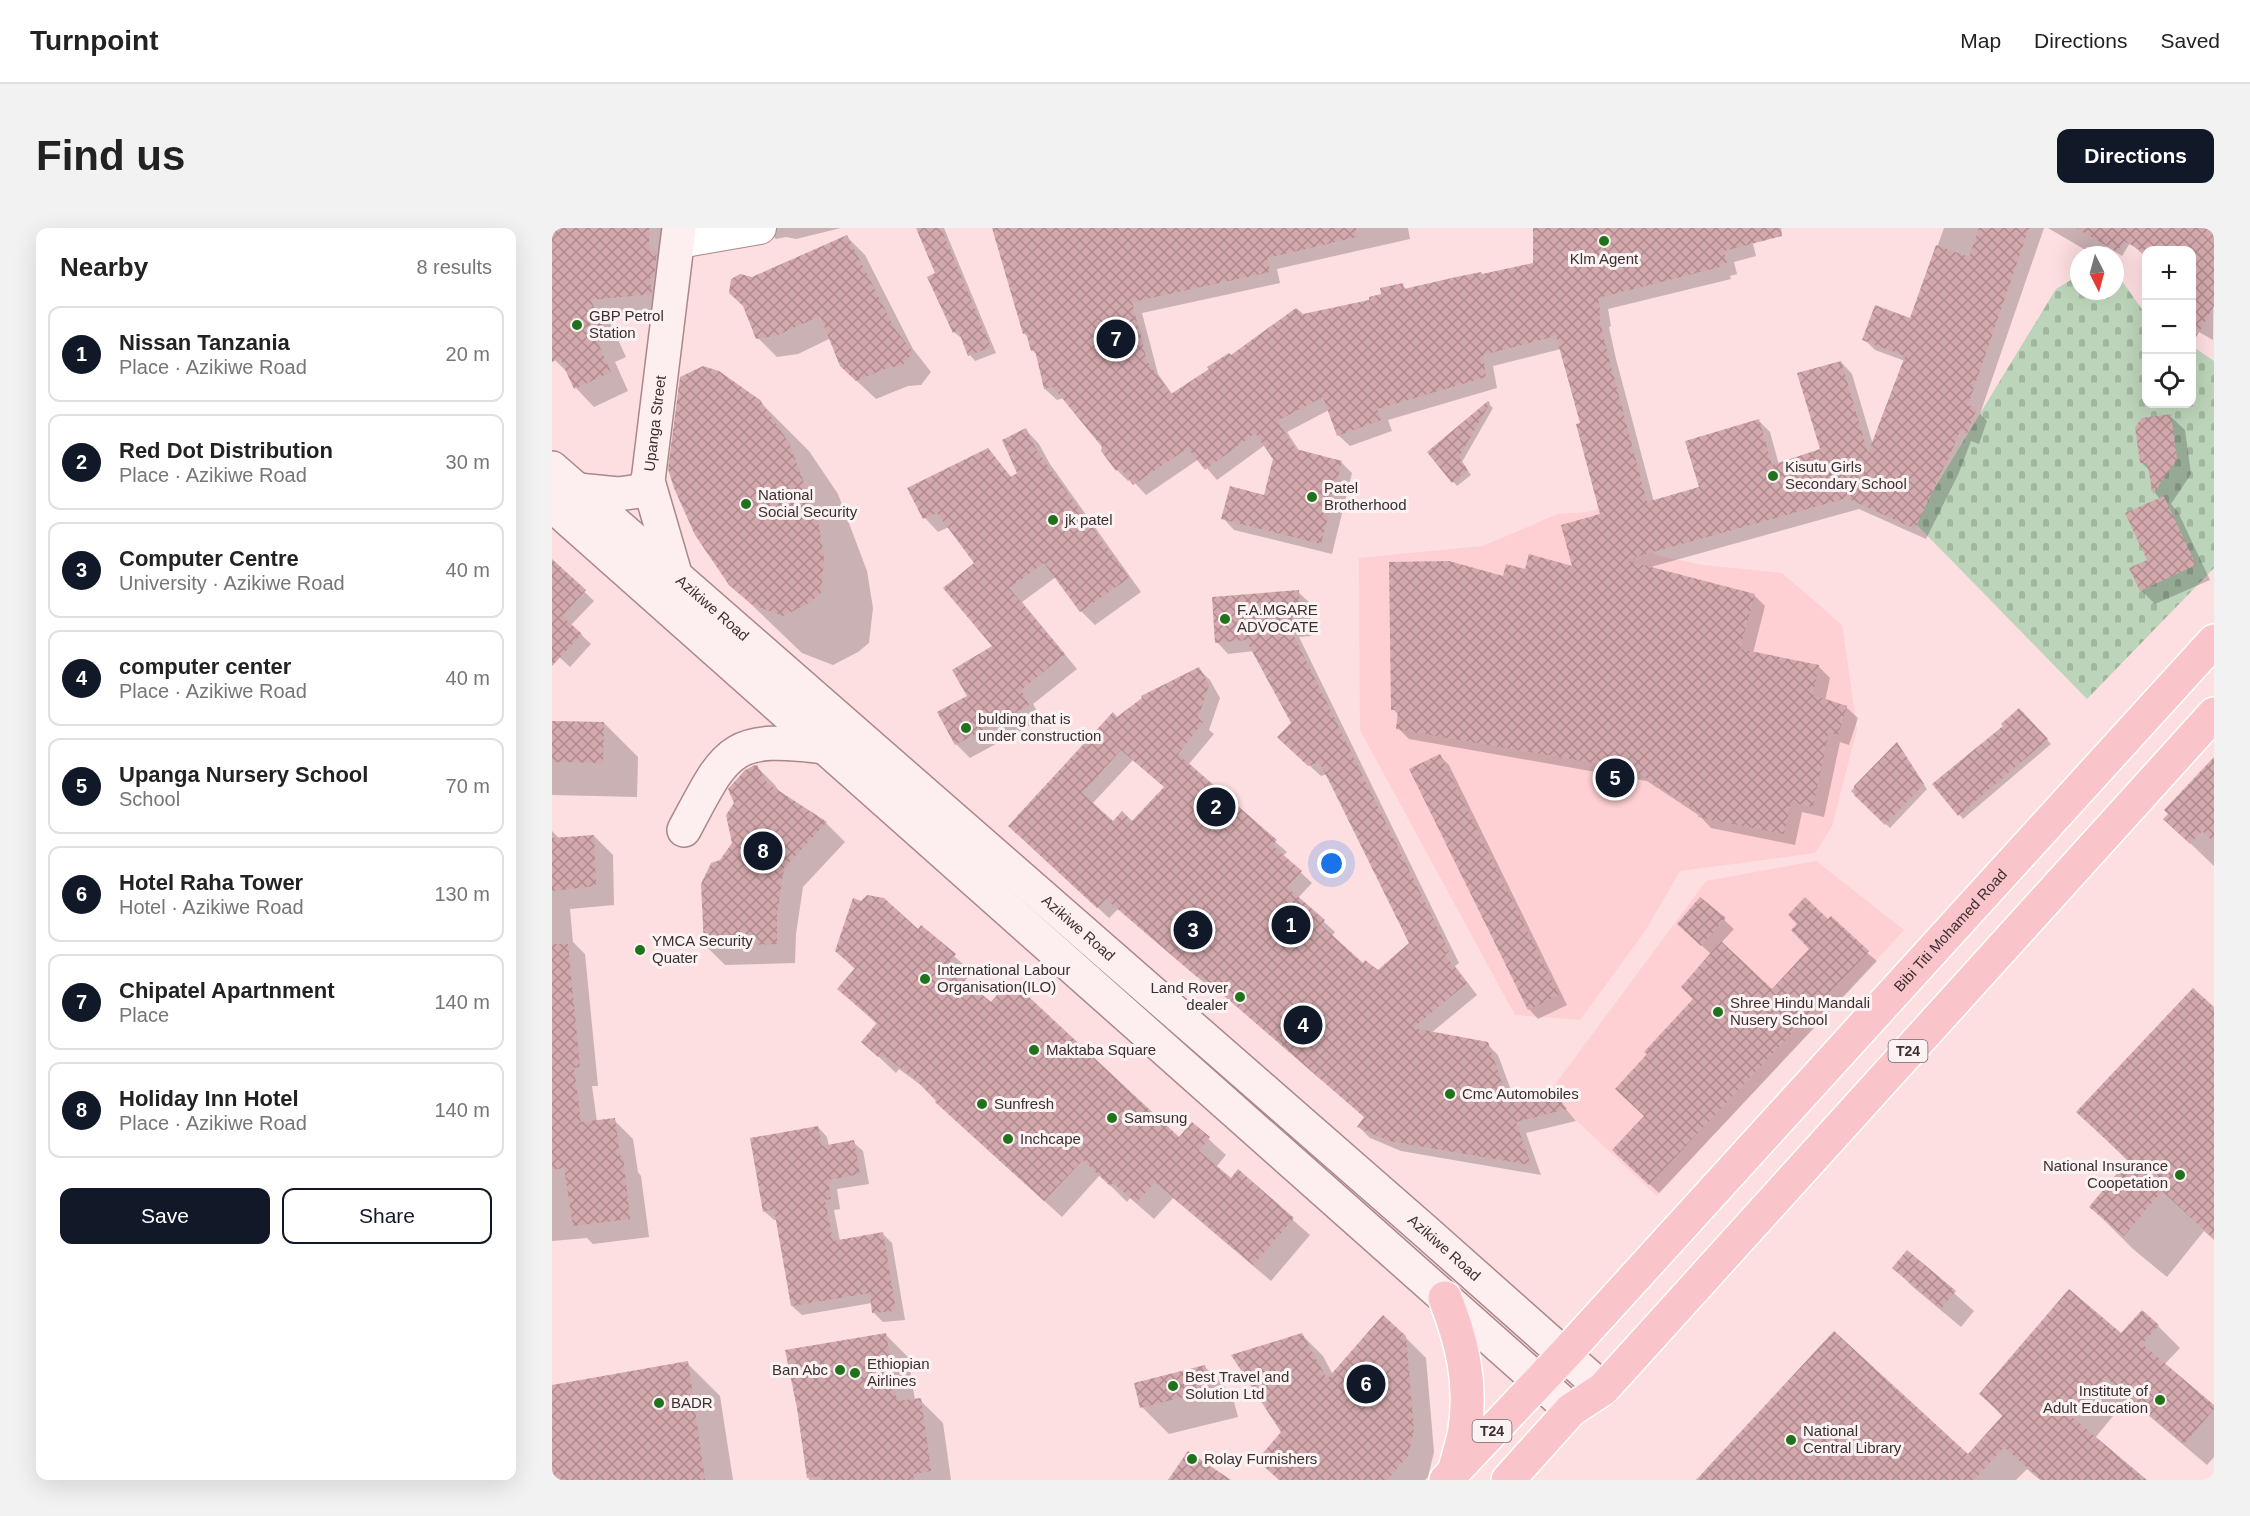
<!DOCTYPE html>
<meta charset="utf-8">
<style>
body{margin:0;font-family:Arial,sans-serif;background:#f2f2f2;color:#222}
.controls{position:absolute;right:18px;top:18px;display:grid;overflow:hidden;border-radius:12px;box-shadow:0 6px 24px #0002}
.controls button{width:54px;height:54px;display:grid;place-items:center;padding:0;border:0;border-bottom:2px solid #e0e0e0;background:#fff;color:#222;font:30px sans-serif}
.compass{position:absolute;left:1518px;top:18px;width:54px;height:54px;border-radius:50%;background:#fff;box-shadow:0 6px 24px #0002;rotate:174deg}
.you{position:absolute;left:780px;top:636px;width:21px;height:21px;margin:-15px;border:4px solid #fff;border-radius:50%;background:#1a73e8;box-shadow:0 0 0 9px #1a73e833}
.badge{display:grid;place-items:center;width:39px;height:39px;border-radius:50%;background:#111827;color:#fff;font-size:20px;font-weight:700}
.pin{position:absolute;translate:-50% -50%;border:3px solid #fff;box-shadow:0 2px 6px #0006}
.list{margin:0;padding:0;list-style:none}
h2{display:flex;justify-content:space-between;align-items:center;height:78px;margin:0;padding:0 24px;font-size:26px}
h2 small{font-size:20px;font-weight:400;color:#767676}
.list li{display:grid;grid-template-columns:39px 1fr auto;gap:18px;align-items:center;box-sizing:border-box;height:96px;margin:0 12px 12px;padding:0 12px;border:2px solid #e0e0e0;border-radius:12px}
.list b{display:block;font-size:22px;white-space:nowrap}
.list p{margin:0;font-size:20px;white-space:nowrap;color:#767676}
.list em{font-size:20px;font-style:normal;color:#767676}
.actions{display:flex;gap:12px;padding:18px 24px}
.actions a{flex:1;padding:14px 0;border:2px solid #111827;border-radius:12px;text-align:center;font-size:21px;color:#111827}
.actions .main{background:#111827;color:#fff}
.icon{flex:none;width:33px;height:33px;fill:none;stroke:currentColor;stroke-width:2;stroke-linecap:round;stroke-linejoin:round}
.map{position:relative;flex:none;width:1662px;height:1252px;overflow:hidden;border-radius:12px}
header{display:flex;align-items:center;gap:36px;box-sizing:border-box;height:84px;padding:0 30px;background:#fff;border-bottom:2px solid #e0e0e0}
header strong{font-size:28px}
nav{display:flex;gap:33px;margin-inline-start:auto;font-size:21px}
.intro{display:flex;align-items:center;justify-content:space-between;box-sizing:border-box;height:144px;padding:0 36px}
h1{margin:0;font-size:42px}
.button{padding:15px 27px;border-radius:12px;background:#111827;color:#fff;font-size:21px;font-weight:700}
main{display:flex;gap:36px;padding:0 36px}
aside{flex:1;background:#fff;border-radius:12px;box-shadow:0 6px 24px #0002}
.map>svg:first-child{display:block}
.built{fill:#fecfd3}
.cemetery{fill:url(#cemetery-stones)}
.shadow{fill:#0003;fill-rule:evenodd}
.building{fill:url(#building-cross-hatch);fill-rule:evenodd}
.lines{fill:none;stroke-linecap:round;stroke-linejoin:round}
.street-casing{stroke:#aa878a;stroke-width:34}
.secondary-casing{stroke:#aa878a;stroke-width:36}
.highway-casing{stroke:#fff;stroke-width:36}
.street{stroke:#fff;stroke-width:32}
.secondary{stroke:#fdeeef;stroke-width:33}
.highway{stroke:#f9c5ca;stroke-width:33}
.poi-dot{fill:#20721b;stroke:#faf2f3;stroke-width:2}
.labels{text-anchor:middle;stroke-width:6;stroke-linejoin:round;paint-order:stroke}
.shield{fill:#faf2f3;stroke:#766a6a;stroke-width:1.5}
.shield-label{font-size:14px;font-weight:bold;fill:#3d2f30}
.poi-label{font-size:15px;fill:#3d2f30;stroke:#faf2f3;text-anchor:start}
.street-label{font-size:15px;fill:#3d2f30;stroke:#faf2f3}
</style>
<header>
<strong>Turnpoint</strong>
<nav><a>Map</a><a>Directions</a><a>Saved</a></nav>
</header>
<div class="intro"><h1>Find us</h1><a class="button">Directions</a></div>
<main>
<aside>
<h2>Nearby<small>8 results</small></h2>
<ul class="list">
<li><span class="badge">1</span><div><b>Nissan Tanzania</b><p>Place · Azikiwe Road</p></div><em>20 m</em></li>
<li><span class="badge">2</span><div><b>Red Dot Distribution</b><p>Place · Azikiwe Road</p></div><em>30 m</em></li>
<li><span class="badge">3</span><div><b>Computer Centre</b><p>University · Azikiwe Road</p></div><em>40 m</em></li>
<li><span class="badge">4</span><div><b>computer center</b><p>Place · Azikiwe Road</p></div><em>40 m</em></li>
<li><span class="badge">5</span><div><b>Upanga Nursery School</b><p>School</p></div><em>70 m</em></li>
<li><span class="badge">6</span><div><b>Hotel Raha Tower</b><p>Hotel · Azikiwe Road</p></div><em>130 m</em></li>
<li><span class="badge">7</span><div><b>Chipatel Apartnment</b><p>Place</p></div><em>140 m</em></li>
<li><span class="badge">8</span><div><b>Holiday Inn Hotel</b><p>Place · Azikiwe Road</p></div><em>140 m</em></li>
</ul>
<div class="actions"><a class="main">Save</a><a>Share</a></div>
</aside>
<div class="map">
<svg width="1662" height="1252" viewBox="0 0 1662 1252">
<defs>
<pattern id="cemetery-stones" width="16" height="16" patternUnits="userSpaceOnUse" patternTransform="scale(1.5)"><rect width="16" height="16" fill="#bcd4b9"/><path d="M2 7V4a2 2 0 0 1 4 0v3zM10 15v-3a2 2 0 0 1 4 0v3z" fill="#a2b69f"/></pattern>
<pattern id="building-cross-hatch" width="8" height="8" patternUnits="userSpaceOnUse" patternTransform="scale(1.5)"><rect width="8" height="8" fill="#d4a9ad"/><path d="M0 0l8 8M0 8l8-8" fill="none" stroke="#ad8a8d"/></pattern>
</defs>
<rect width="100%" height="100%" fill="#fddee1"/>
<g class="built">
<path d="M1049,280L1071,286L1103,327L1151,337L1230,345L1290,397L1305,501L1280,598L1263,625L1128,643L1093,703L1028,792L963,787L808,502L807,330L931,318L1006,286L1036,284Z"/>
<path d="M1264,633L1352,702L1105,968L996,866L1154,653Z"/>
</g>
<path class="cemetery" d="M1563,43L1594,87V176H1640V118L1662,133V340L1535,471L1362,294L1504,61L1527,47V63H1563Z"/>
<g class="shadow">
<path d="M0,0H114L118,84L56,90L74,129L63,134L76,163L42,179L24,160L17,146L3,132L0,125Z"/>
<path d="M213,0H289L244,11L234,9L224,11Z"/>
<path d="M365,0H392L444,125L423,133L418,127L410,108L408,109L402,104L385,46Z"/>
<path d="M442,0H856L858,11L725,41L728,55L590,85L606,146L621,167L679,129L751,88L819,73L850,57L855,62L983,37L982,0H1194L1198,4L1204,28L1182,34L1185,46L1178,48L1179,51L1056,81L1059,98L1057,99L1064,131L1102,274L1148,260L1206,192L1218,204L1227,237L1270,222L1289,134L1300,146L1321,217L1353,133L1323,122L1312,111L1359,92L1392,0H1492L1428,186L1435,193L1427,216L1419,213L1406,247L1374,311L1307,281L1095,340L1202,367L1213,378L1201,425L1267,439L1278,450L1273,473L1294,479L1306,490L1297,517L1288,514L1272,589L1250,584L1243,617L1159,600L1148,588L1095,553L857,511L846,500L847,487L841,481L952,350L974,342L1022,340L1050,287L1030,196L1009,121L941,138L945,160L836,192L840,203L798,218L786,207L777,182L735,204L748,224L789,234L800,245L780,326L682,302L671,290L713,268L723,231L713,217L665,252L647,231L594,267L579,251L576,253L565,242L551,221L553,219L512,170L505,172L493,161L486,128L480,122L477,110L472,105Z"/>
<path d="M1496,0H1662L1661,112L1640,100V22H1594V29L1578,15L1570,28L1554,18L1549,27H1542Z"/>
<path d="M294,8L313,27L361,121L379,144L369,157L356,158L324,171L289,138L279,110L246,126L225,129L206,110L200,51Z"/>
<path d="M207,173L257,223L286,266L315,343L321,380L317,415L306,424L281,437L250,425L178,356Z"/>
<path d="M936,175L941,180L910,234L919,247L905,258L877,224Z"/>
<path d="M1618,188L1633,202L1639,246L1619,276L1626,284L1658,352L1603,376L1589,362L1597,333L1608,271L1603,265L1598,243L1590,235Z"/>
<path d="M474,202L487,216L498,236L589,364L543,397L529,383L504,349L470,374L525,441L481,476L490,491L418,530L404,516L442,419L424,335L397,299L386,304L373,290L357,260L435,221L460,250L467,246Z"/>
<path d="M0,333L42,373L19,397L39,416L18,439L6,428L0,430Z"/>
<path d="M746,364L758,375L759,408L747,409L907,735L903,738L925,767L879,805L935,816L946,827L963,873L999,864L1024,893L974,905L989,947L849,923L818,910L807,899L814,890L659,756L657,759L566,681L557,690L469,609L566,491L647,441L658,452L668,470L657,502L662,506L636,537L735,624L731,628L760,655L746,670L783,704L779,709L811,737L826,744L859,715L775,546L769,548L738,520L741,495L702,423L676,426L665,414ZM581,532L614,560L580,595H561L540,576Z"/>
<path d="M1467,482L1499,516L1411,591L1382,556L1453,498Z"/>
<path d="M0,494L52,495L86,529L85,569L0,567Z"/>
<path d="M1345,516L1375,561L1338,600L1299,563Z"/>
<path d="M888,528L897,537L1015,777L986,791L977,781Z"/>
<path d="M1662,530V638L1613,591Z"/>
<path d="M204,538L223,557L228,565L274,595L293,614L251,659L244,706L243,735L173,737L154,718L169,633L182,615Z"/>
<path d="M0,603L8,611L42,608L61,627L62,677L18,681L21,714L33,726L46,858H40L45,894L62,892L81,911L86,944L89,948L97,1009L41,1016L35,1010L0,1013Z"/>
<path d="M1149,671L1182,701L1169,715L1220,763L1259,721L1276,693L1325,733L1107,965L1072,932L1094,888L1143,771L1159,726L1136,705Z"/>
<path d="M369,699L420,744L412,754L439,777L627,912L640,896L674,927L664,939L679,952L686,944L758,1007L719,1053L621,970L602,991L578,970L575,974L548,947L510,989L402,891L378,864L347,841L344,845L311,814L326,797L287,761L303,741L284,723L366,703Z"/>
<path d="M1662,781V1012L1652,1003L1615,1049L1581,1021L1539,979L1577,934L1526,884Z"/>
<path d="M266,899L275,909L277,918L301,914L311,923L317,956L285,961L288,981L282,982L288,1013L331,1006L340,1015L353,1092L331,1094L321,1084L320,1075L250,1087L240,1078L226,992H222L212,983Z"/>
<path d="M1356,1024L1422,1083L1409,1099L1361,1059L1342,1040Z"/>
<path d="M1606,1098L1628,1120L1612,1137L1662,1179V1229L1655,1237L1576,1170L1543,1210L1593,1252H1488L1475,1241L1464,1252H1146L1416,1228L1451,1189L1429,1166L1569,1107Z"/>
<path d="M333,1106L356,1129L363,1172H368L391,1195L399,1252H257L247,1179Z"/>
<path d="M750,1107L771,1128L781,1147L853,1109L874,1130L882,1224L876,1249L873,1252H727L707,1232L731,1204Z"/>
<path d="M135,1135L168,1168L181,1252H0V1159Z"/>
<path d="M653,1139L680,1166L686,1189L617,1206L590,1179Z"/>
</g>
<g class="building">
<path d="M0,0H97V23L105,22L102,49L98,50L100,66L39,72L56,111L46,115L59,144L22,161L8,130L0,134Z"/>
<path d="M364,0H389L439,119L416,128L406,102L401,105L375,49L383,45Z"/>
<path d="M440,0H804L805,9L715,30L718,44L580,74L595,133L619,166L657,141L655,139L677,125L679,127L744,80L751,86L817,72V69L829,66L828,60L851,55L852,61L904,49L929,44L930,46L981,35V0H1229L1230,8L1172,23L1175,35L1168,37V39L1046,70L1049,87L1047,88L1054,119L1095,274L1147,259L1133,213L1207,191L1220,237L1268,221L1245,145L1289,133L1316,225L1353,128L1310,112L1323,77L1358,90L1384,17L1417,29L1427,0H1477L1416,177L1425,180L1415,205L1408,203L1394,237L1393,236L1363,301L1295,270L1072,332L1203,366L1188,421L1267,437L1261,467L1295,478L1286,507L1277,504L1261,579L1239,574L1232,606L1146,589L1147,585L1082,542L844,501L846,482H839L837,334L897,333L951,348L954,336L973,341L977,326L1020,338L1009,297L1048,286L1024,196L1028,195L1004,108L931,127L934,149L825,181L829,192L785,208L771,169L725,193L744,221L790,233L769,316L669,291L678,258L712,267L721,231L703,205L653,242L636,220L581,257L568,240L564,243L549,223L550,219L501,159L492,161L483,122L479,123L474,105L471,106Z"/>
<path d="M1524,0H1662V78L1640,116V22H1588L1572,13L1565,24Z"/>
<path d="M295,7L343,101L361,124L350,138L337,139L304,153L288,138L268,88L226,107L204,111L191,78L177,65L179,51L188,46L200,49Z"/>
<path d="M151,138L167,143L208,172L237,215L266,292L272,330L269,365L257,375L231,388L199,376L177,357L143,307L122,260L116,241L128,149Z"/>
<path d="M936,173L938,175L907,229L916,242L900,255L875,224Z"/>
<path d="M1619,186L1625,231L1601,266L1595,235H1588L1583,199L1590,190Z"/>
<path d="M474,200L484,221L577,350L528,384L492,335L457,360L513,426L469,462L477,477L403,517L385,484L415,468L400,442L440,418L391,360L422,335L385,285L371,291L355,260L436,220L459,249L465,245L450,212Z"/>
<path d="M1612,268L1644,337L1588,363L1577,340L1595,332L1573,285Z"/>
<path d="M0,331L34,362L10,388L30,406L0,438Z"/>
<path d="M747,362L749,398H737L897,723L893,727L915,755L861,800L936,814L956,873L1000,862L1015,881L964,894L979,937L837,913L805,899L812,889L647,746L645,749L554,671L545,680L456,598L561,484L565,489L590,470L589,468L647,439L657,457L646,490L651,494L626,526L725,612L720,617L750,643L735,659L773,692L769,697L811,735L813,732L826,742L857,715L778,555L767,534L756,538L725,509L739,495L694,412L663,415L660,369ZM569,522L612,559L580,593L570,583L561,593L530,565Z"/>
<path d="M1467,480L1496,511L1406,588L1380,556L1451,498L1449,496Z"/>
<path d="M0,493L52,494L51,535L0,534Z"/>
<path d="M1345,514L1372,556L1333,597L1302,567V558Z"/>
<path d="M888,526L1007,767L976,782L857,541Z"/>
<path d="M1662,529V614L1650,603L1638,616L1611,591L1616,586L1612,582Z"/>
<path d="M203,537H205L215,555L275,594L232,640L225,687V716L152,719L149,656L159,635L168,632L180,615L174,587L182,575L176,561L193,542Z"/>
<path d="M42,607L44,658L0,663V610Z"/>
<path d="M315,667L332,670L366,701L369,697L404,726L395,738L439,774L456,754L477,769L627,909L640,894L658,909L647,923L679,950L686,941L742,990L701,1037L603,954L584,975L561,955L558,958L531,932L492,973L383,874L384,873L362,850L330,826L326,829L309,814L325,795L285,761L303,740L283,723L301,670L309,673Z"/>
<path d="M1148,669L1174,690L1149,718L1125,696Z"/>
<path d="M1253,669L1276,691L1279,688L1317,723L1097,957L1060,922L1092,888L1063,861L1095,826L1092,824L1141,771L1129,759L1169,713L1220,761L1257,721L1239,702L1245,696L1236,687Z"/>
<path d="M0,716H16L28,839L22,840L29,894L63,890L68,928L71,927L78,991L21,998L12,940L0,942Z"/>
<path d="M1641,760L1662,779V1011L1610,963L1572,1008L1537,979L1576,932L1524,884Z"/>
<path d="M266,898L270,918L302,912L308,946L276,952L279,971L273,972L281,1013L331,1004L344,1083L320,1085L318,1065L239,1078L222,981L211,984L198,910Z"/>
<path d="M1355,1022L1404,1063L1389,1081L1340,1040Z"/>
<path d="M1517,1061L1569,1105L1590,1082L1607,1097L1590,1116L1662,1177V1181L1632,1216L1553,1149L1520,1189L1595,1252H1489L1452,1219L1422,1252H1144L1282,1103L1416,1226L1451,1187L1427,1166Z"/>
<path d="M831,1087L854,1108L862,1202L856,1228L835,1252H727L705,1232L729,1204L679,1127L750,1105L775,1151Z"/>
<path d="M334,1105L345,1173L369,1170L379,1243L361,1246L362,1252H270V1248L255,1250L245,1180L233,1122Z"/>
<path d="M136,1133L153,1252H0V1157Z"/>
<path d="M653,1137L660,1162L588,1180L582,1155Z"/>
<path d="M636,1223L679,1252H616Z"/>
</g>
<g class="lines">
<defs>
<path id="street" d="M127,14L208,0"/>
<g id="secondary">
<path id="s1" d="M0,240L872,1002L1051,1161"/>
<path d="M26,262L66,266L88,263L96,253"/>
<path d="M0,277L1019,1182"/>
<path id="s2" d="M124,349L96,253L127,0"/>
<path d="M132,602C174,524 176,506 272,519"/>
</g>
<g id="highway">
<path d="M893,1070C910,1114 920,1154 913,1201C911,1215 906,1228 903,1241"/>
<path id="s3" d="M894,1252L1013,1126L1662,413"/>
<path d="M956,1252L1019,1182L1051,1161L1662,486"/>
</g>
</defs>
<use href="#street" class="street-casing"/>
<use href="#secondary" class="secondary-casing"/>
<use href="#highway" class="highway-casing"/>
<use href="#street" class="street"/>
<use href="#secondary" class="secondary"/>
<use href="#highway" class="highway"/>
</g>
<g class="poi-dot">
<circle cx="1052" cy="13" r="6"/>
<circle cx="25" cy="97" r="6"/>
<circle cx="1221" cy="248" r="6"/>
<circle cx="760" cy="269" r="6"/>
<circle cx="194" cy="276" r="6"/>
<circle cx="501" cy="292" r="6"/>
<circle cx="673" cy="391" r="6"/>
<circle cx="414" cy="500" r="6"/>
<circle cx="88" cy="722" r="6"/>
<circle cx="373" cy="751" r="6"/>
<circle cx="688" cy="769" r="6"/>
<circle cx="1166" cy="784" r="6"/>
<circle cx="482" cy="822" r="6"/>
<circle cx="898" cy="866" r="6"/>
<circle cx="430" cy="876" r="6"/>
<circle cx="560" cy="890" r="6"/>
<circle cx="456" cy="911" r="6"/>
<circle cx="1628" cy="947" r="6"/>
<circle cx="288" cy="1142" r="6"/>
<circle cx="303" cy="1145" r="6"/>
<circle cx="621" cy="1158" r="6"/>
<circle cx="1608" cy="1172" r="6"/>
<circle cx="107" cy="1175" r="6"/>
<circle cx="1239" cy="1212" r="6"/>
<circle cx="640" cy="1231" r="6"/>
</g>
<g class="labels">
<g class="shield">
<rect x="1336.5" y="812" width="39" height="22" rx="4.5"/>
<rect x="920.5" y="1192" width="39" height="22" rx="4.5"/>
</g>
<g class="shield-label">
<text x="1356" y="828">T24</text>
<text x="940" y="1208">T24</text>
</g>
<g class="poi-label">
<text x="1052" y="36" text-anchor="middle">Klm Agent</text>
<text x="37" y="93">GBP Petrol<tspan x="37" dy="17">Station</tspan></text>
<text x="1233" y="244">Kisutu Girls<tspan x="1233" dy="17">Secondary School</tspan></text>
<text x="772" y="265">Patel<tspan x="772" dy="17">Brotherhood</tspan></text>
<text x="206" y="272">National<tspan x="206" dy="17">Social Security</tspan></text>
<text x="513" y="297">jk patel</text>
<text x="685" y="387">F.A.MGARE<tspan x="685" dy="17">ADVOCATE</tspan></text>
<text x="426" y="496">bulding that is<tspan x="426" dy="17">under construction</tspan></text>
<text x="100" y="718">YMCA Security<tspan x="100" dy="17">Quater</tspan></text>
<text x="385" y="747">International Labour<tspan x="385" dy="17">Organisation(ILO)</tspan></text>
<text x="676" y="765" text-anchor="end">Land Rover<tspan x="676" dy="17">dealer</tspan></text>
<text x="1178" y="780">Shree Hindu Mandali<tspan x="1178" dy="17">Nusery School</tspan></text>
<text x="494" y="827">Maktaba Square</text>
<text x="910" y="871">Cmc Automobiles</text>
<text x="442" y="881">Sunfresh</text>
<text x="572" y="895">Samsung</text>
<text x="468" y="916">Inchcape</text>
<text x="1616" y="943" text-anchor="end">National Insurance<tspan x="1616" dy="17">Coopetation</tspan></text>
<text x="315" y="1141">Ethiopian<tspan x="315" dy="17">Airlines</tspan></text>
<text x="276" y="1147" text-anchor="end">Ban Abc</text>
<text x="633" y="1154">Best Travel and<tspan x="633" dy="17">Solution Ltd</tspan></text>
<text x="1596" y="1168" text-anchor="end">Institute of<tspan x="1596" dy="17">Adult Education</tspan></text>
<text x="119" y="1180">BADR</text>
<text x="1251" y="1208">National<tspan x="1251" dy="17">Central Library</tspan></text>
<text x="652" y="1236">Rolay Furnishers</text>
</g>
<g class="street-label">
<text dy="5" stroke="none"><textPath href="#s2" startOffset="158">Upanga Street</textPath></text>
<text dy="5" stroke="none"><textPath href="#s1" startOffset="213">Azikiwe Road</textPath></text>
<text dy="5" stroke="none"><textPath href="#s1" startOffset="699">Azikiwe Road</textPath></text>
<text dy="5" stroke="none"><textPath href="#s3" startOffset="746">Bibi Titi Mohamed Road</textPath></text>
<text dy="5" stroke="none"><textPath href="#s1" startOffset="1185">Azikiwe Road</textPath></text>
</g>
</g>
</svg>
<div class="controls">
<button>+</button>
<button>−</button>
<button><svg class="icon" aria-label="locate" viewBox="0 0 24 24"><circle cx="12" cy="12" r="6"/><path d="M12 2v4M12 18v4M2 12h4M18 12h4"/></svg></button>
</div>
<svg class="compass" viewBox="-18 -18 36 36"><path d="M0-13l5 13h-10z" fill="#e53935"/><path d="M0 13l5-13h-10z" fill="#767676"/></svg>
<div class="you"></div>
<div class="pin badge" style="left:739px;top:697px">1</div>
<div class="pin badge" style="left:664px;top:579px">2</div>
<div class="pin badge" style="left:641px;top:702px">3</div>
<div class="pin badge" style="left:751px;top:797px">4</div>
<div class="pin badge" style="left:1063px;top:550px">5</div>
<div class="pin badge" style="left:814px;top:1156px">6</div>
<div class="pin badge" style="left:564px;top:111px">7</div>
<div class="pin badge" style="left:211px;top:623px">8</div>
</div>
</main>
